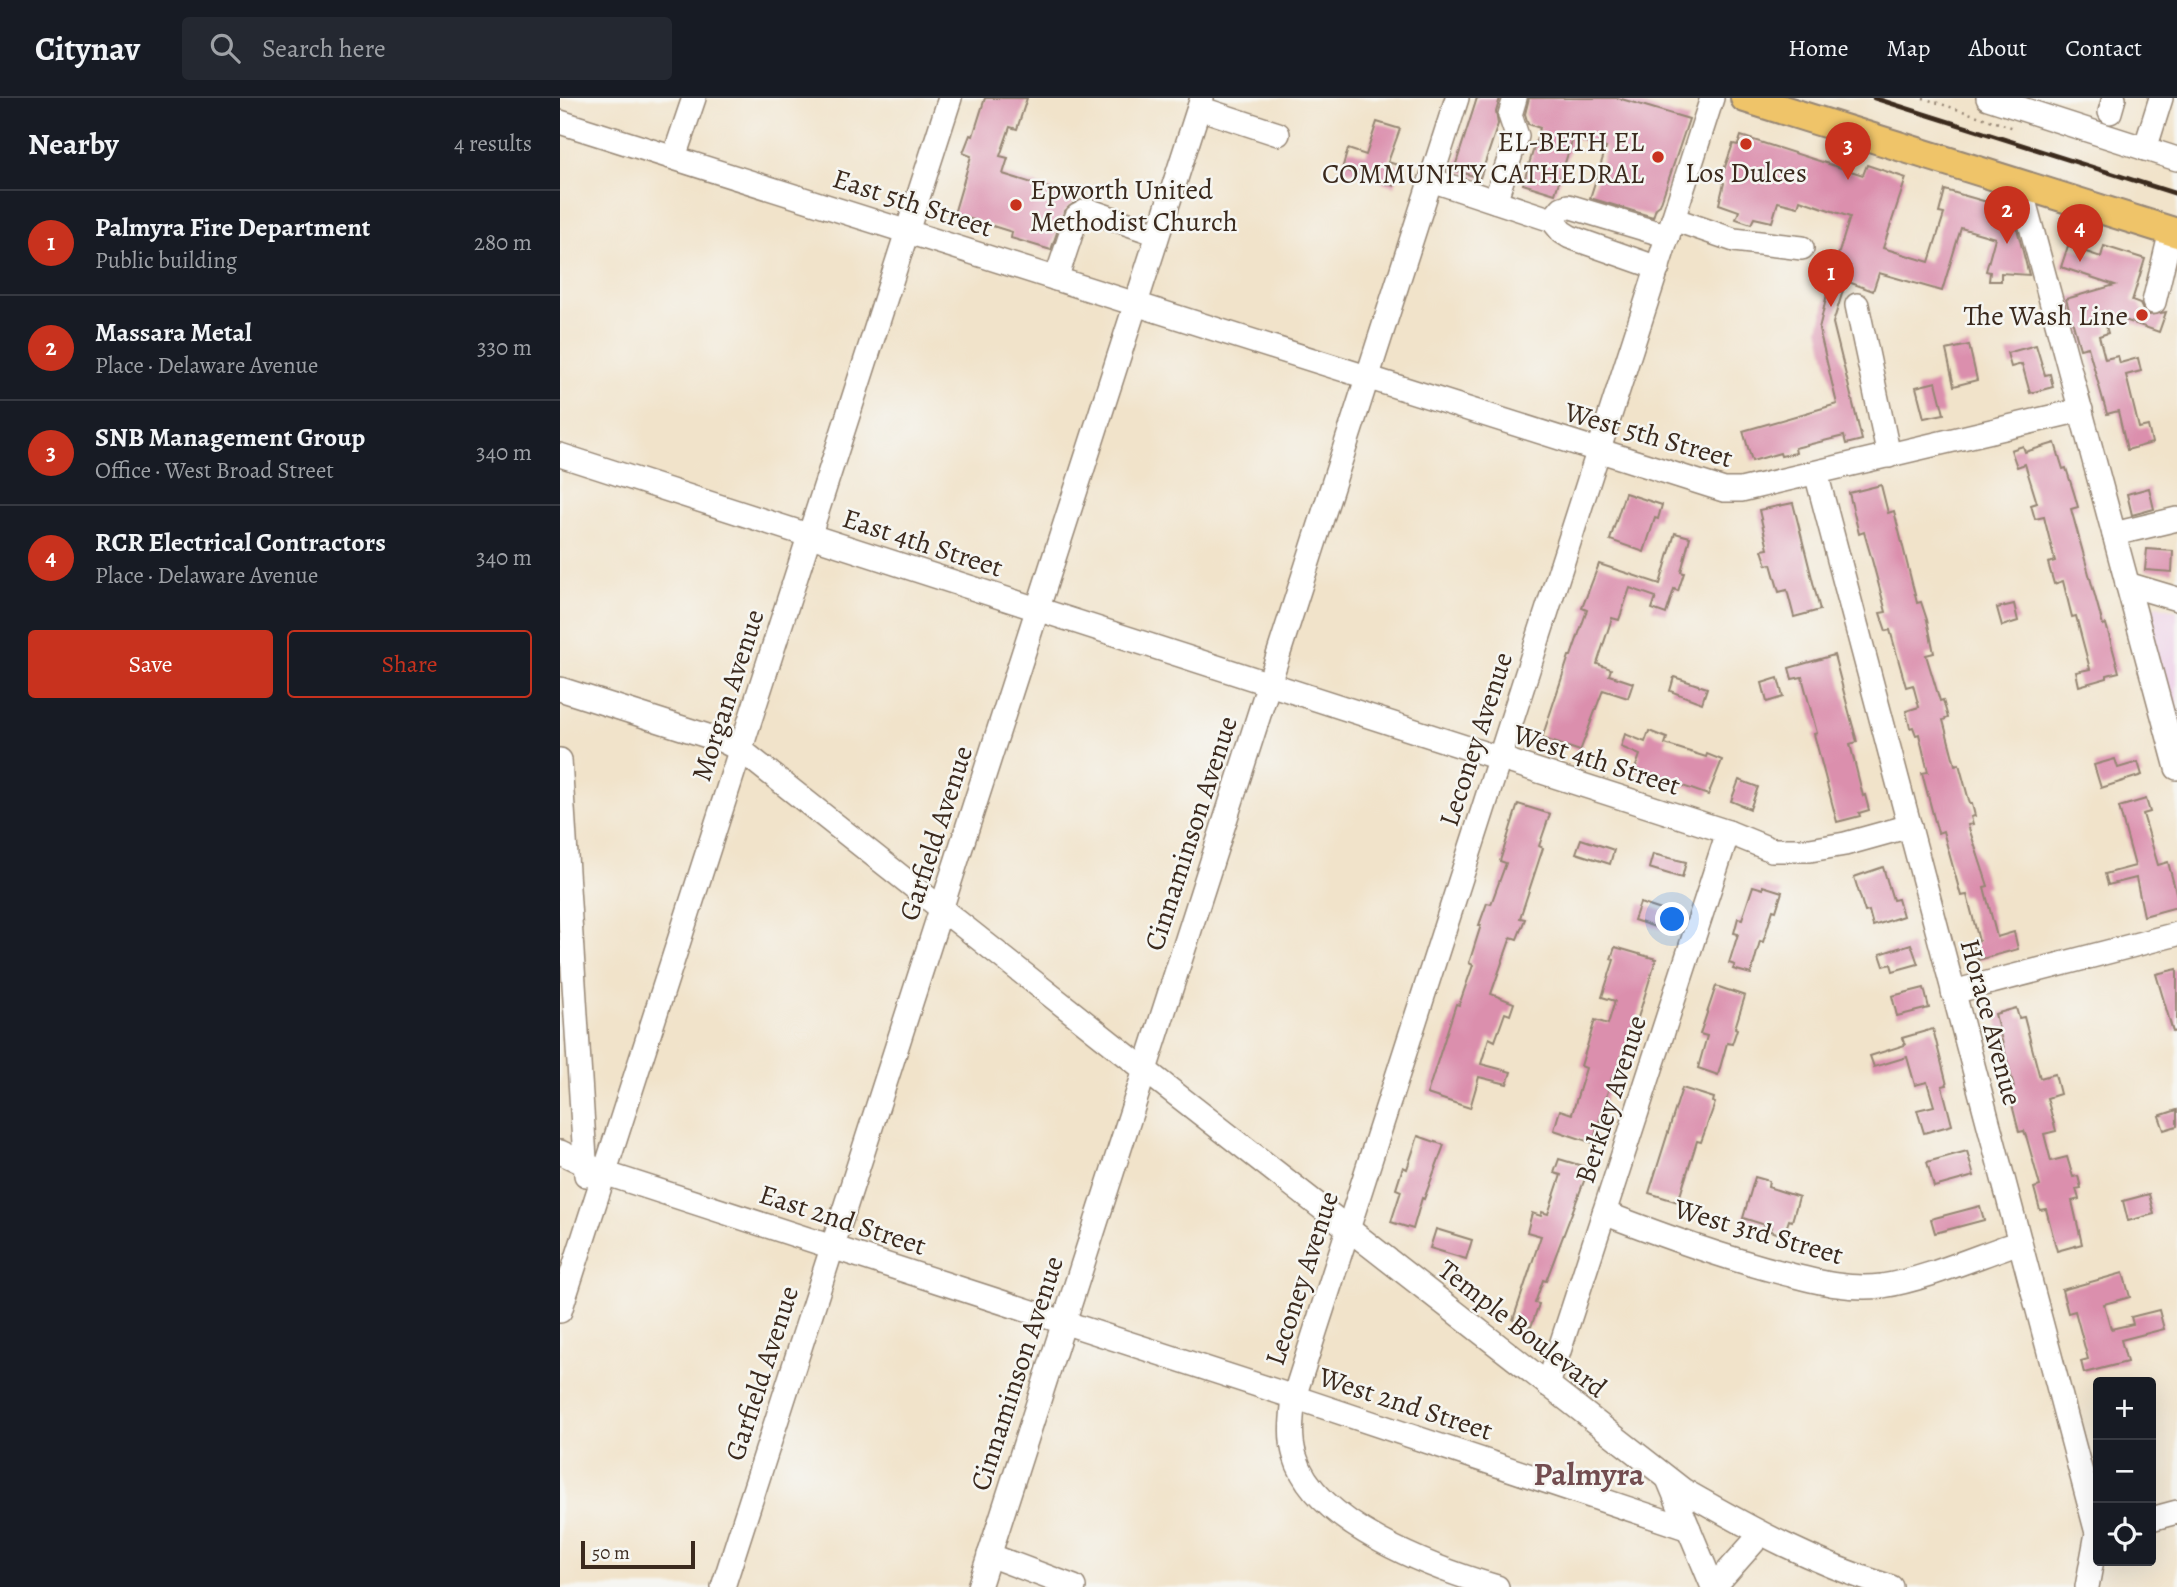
<!DOCTYPE html>
<meta charset="utf-8">
<style>
body{margin:0;font-family:Alegreya,serif;background:#242831;color:#f1f3f6}
.controls{position:absolute;right:21px;bottom:21px;display:grid;overflow:hidden;border-radius:7px;box-shadow:0 7px 28px #0002}
.controls button{width:63px;height:63px;display:grid;place-items:center;padding:0;border:0;border-bottom:2px solid #363941;background:#171b24;color:#f1f3f6;font:35px sans-serif}
.scale{position:absolute;left:21px;bottom:18px;width:114px;box-sizing:border-box;padding-left:7px;border:4px solid #3b2a1e;border-top:0;font-size:19px;line-height:24px;white-space:nowrap;color:#3b2a1e;-webkit-text-stroke:5px #f6f6f2;paint-order:stroke}
.you{position:absolute;left:1113px;top:822px;width:24px;height:24px;margin:-18px;border:5px solid #fff;border-radius:50%;background:#1a73e8;box-shadow:0 0 0 10px #1a73e833}
.badge{display:grid;place-items:center;width:46px;height:46px;border-radius:50%;background:#c8321e;color:#fff;font-size:23px;font-weight:700}
.pin{position:absolute;translate:-50% -58px;filter:drop-shadow(0 2px 4px #0008)}
.pin::after{content:'';position:absolute;top:37px;width:24px;height:21px;background:inherit;clip-path:polygon(0 0,100% 0,50% 100%)}
.list{margin:0;padding:0;list-style:none}
h2{display:flex;justify-content:space-between;align-items:center;height:91px;margin:0;padding:0 28px;font-size:30px}
h2 small{font-size:23px;font-weight:400;color:#9ea1a6}
.list li{display:grid;grid-template-columns:46px 1fr auto;gap:21px;align-items:center;box-sizing:border-box;height:105px;padding:0 28px;border-top:2px solid #363941}
.list b{display:block;font-size:26px;white-space:nowrap}
.list p{margin:0;font-size:23px;white-space:nowrap;color:#9ea1a6}
.list em{font-size:23px;font-style:normal;color:#9ea1a6}
.actions{display:flex;gap:14px;padding:21px 28px}
.actions a{flex:1;padding:16px 0;border:2px solid #c8321e;border-radius:7px;text-align:center;font-size:24px;color:#c8321e}
.actions .main{background:#c8321e;color:#fff}
.icon{flex:none;width:38px;height:38px;fill:none;stroke:currentColor;stroke-width:2;stroke-linecap:round;stroke-linejoin:round}
.map{position:relative;flex:none;width:1617px;height:1489px;overflow:hidden}
header{display:flex;align-items:center;gap:42px;box-sizing:border-box;height:98px;padding:0 35px;background:#171b24;border-bottom:2px solid #363941}
header strong{font-size:33px}
nav{display:flex;gap:38px;margin-inline-start:auto;font-size:24px}
.search{width:490px;height:63px;background:#242831;display:flex;align-items:center;gap:18px;box-sizing:border-box;padding:0 24px;border-radius:7px;color:#9ea1a6;font-size:26px}
main{display:flex}
aside{flex:1;background:#171b24}
.map>svg:first-child{display:block}
.built{fill:#eed0e8}
.building{fill:#db8fad}
.lines{fill:none;stroke-linecap:round;stroke-linejoin:round}
.minor-casing{stroke:#968674;stroke-width:26}
.major-casing{stroke:#968674;stroke-width:32}
.path{stroke:#968674;stroke-width:2.5;stroke-dasharray:2 5;stroke-linecap:butt}
.minor{stroke:#fff;stroke-width:23}
.major{stroke:#efc469;stroke-width:28}
.rail{stroke:#3b2a1e;stroke-width:4.5}
.poi-dot{fill:#c8321e;stroke:#f6f6f2;stroke-width:2.5}
.labels{text-anchor:middle;stroke-width:5;stroke-linejoin:round;paint-order:stroke}
.poi-label{font-size:28px;fill:#3b2a1e;stroke:#f6f6f2;text-anchor:end}
.street-label{font-size:28px;fill:#3b2a1e;stroke:#f6f6f2}
.quarter-label{font-size:32px;font-weight:bold;fill:#734d50;stroke:#f6f6f2}
</style>
<header>
<strong>Citynav</strong>
<div class="search"><svg class="icon" aria-label="search" viewBox="0 0 24 24"><circle cx="10" cy="10" r="6"/><path d="M15 15l6 6"/></svg>Search here</div>
<nav><a>Home</a><a>Map</a><a>About</a><a>Contact</a></nav>
</header>
<main>
<aside>
<h2>Nearby<small>4 results</small></h2>
<ul class="list">
<li><span class="badge">1</span><div><b>Palmyra Fire Department</b><p>Public building</p></div><em>280 m</em></li>
<li><span class="badge">2</span><div><b>Massara Metal</b><p>Place · Delaware Avenue</p></div><em>330 m</em></li>
<li><span class="badge">3</span><div><b>SNB Management Group</b><p>Office · West Broad Street</p></div><em>340 m</em></li>
<li><span class="badge">4</span><div><b>RCR Electrical Contractors</b><p>Place · Delaware Avenue</p></div><em>340 m</em></li>
</ul>
<div class="actions"><a class="main">Save</a><a>Share</a></div>
</aside>
<div class="map">
<svg width="1617" height="1489" viewBox="0 0 1617 1489">
<rect width="100%" height="100%" fill="#f6f6f2"/>
<filter id="ink" filterUnits="userSpaceOnUse"><feTurbulence type="fractalNoise" baseFrequency=".0143" numOctaves="2"/><feDisplacementMap in="SourceGraphic" scale="14" xChannelSelector="R" yChannelSelector="G"/><feConvolveMatrix kernelMatrix="1 2 1 2 8 2 1 2 1" color-interpolation-filters="sRGB"/></filter>
<filter id="wash" filterUnits="userSpaceOnUse"><feTurbulence type="fractalNoise" baseFrequency=".00686" numOctaves="4" result="noise"/><feDisplacementMap in="SourceGraphic" scale="28" xChannelSelector="R" yChannelSelector="G"/><feGaussianBlur stdDeviation="1.57" result="paint"/><feColorMatrix in="noise" values="0 0 0 0 0 0 0 0 0 0 0 0 0 0 0 0 0 1.4 0 .05"/><feComposite in="paint" operator="in"/></filter>
<g filter="url(#wash)">
<rect width="100%" height="100%" fill="#f1e3ca"/>
<path class="built" d="M1597,507L1617,513V647L1585,515Z"/>
<g id="blocks">
<g class="building">
<path d="M425,0H467L457,31L450,29L440,58L448,60L443,76L514,98L516,103L504,114L491,152L451,140L452,134L394,116L411,58L403,55L410,37L413,38Z"/>
<path d="M917,0H940L936,14L938,26L920,80L894,72Z"/>
<path d="M969,0H1058L1129,21L1100,107L1096,110L1093,119L1030,100L1046,50L1013,40L995,96L963,86L980,30L968,26L965,16Z"/>
<path d="M817,24L840,31L828,64L841,68L834,88L782,71L788,51L806,57Z"/>
<path d="M1181,38L1303,77L1307,67L1346,80L1323,150L1369,164L1384,116L1379,115L1385,92L1441,108L1439,117L1454,119L1469,177L1441,175V183H1429L1430,174L1426,173L1435,140L1401,130L1382,193L1319,175L1313,193L1286,183L1273,225L1302,342L1286,346L1284,338L1235,350L1236,355L1221,358L1220,355L1192,363L1183,333L1277,306L1259,231L1270,183L1290,119L1240,102L1238,109L1218,104L1212,124L1194,120L1191,126L1176,121L1179,113L1159,106L1164,85L1160,83L1173,46L1178,47Z"/>
<path d="M1508,148L1541,159L1544,148L1585,161L1572,203L1580,206L1584,214L1590,217L1606,214L1599,234L1542,214L1548,235L1539,238L1545,261L1558,258L1560,265L1578,260L1581,273L1566,277L1579,330L1588,328L1592,345L1567,352L1558,313L1547,316L1528,249L1520,251L1506,201L1555,187L1501,169Z"/>
<path d="M1409,247L1417,282L1394,288L1386,252Z"/>
<path d="M1476,247L1485,277L1490,276L1493,289L1470,295L1462,266L1451,269L1447,255Z"/>
<path d="M1376,284L1384,316L1364,320L1356,289Z"/>
<path d="M1495,345L1503,371L1506,370L1514,395L1518,409L1511,411L1543,527L1546,526L1559,574L1547,577V580L1519,588L1516,574L1530,571L1516,518L1512,519L1503,483L1494,486L1488,465L1495,463L1484,419L1475,421L1471,407L1477,405L1465,366L1457,369L1451,352L1463,348L1465,354Z"/>
<path d="M1321,387L1328,415L1334,413L1357,505L1361,504L1367,522L1374,555L1366,557L1380,603L1383,602L1388,620L1383,622L1395,667L1399,666L1410,706H1412L1415,718L1411,719L1413,726L1408,727L1428,788L1424,789L1437,839L1454,834L1458,851L1418,862L1413,845L1419,843L1407,797L1401,798L1383,733L1378,735L1362,675L1368,674L1359,636L1356,637L1353,629L1350,630L1346,613L1359,609L1353,587L1346,589L1330,532L1326,533L1320,515L1326,514L1312,462L1304,434L1299,436L1289,395Z"/>
<path d="M1589,390L1594,411L1572,417L1567,396Z"/>
<path d="M1065,395L1102,407L1098,421L1095,420L1084,454L1050,442Z"/>
<path d="M1233,405L1260,512L1234,519L1227,492L1219,494L1211,466L1207,467L1202,452L1208,451L1199,412Z"/>
<path d="M1115,435L1130,439L1121,474L1124,475L1118,493L1114,491L1106,516L1092,511L1096,499L1070,490L1059,522L1052,520L1037,566L1051,571L1049,577L1073,585L1068,600L1043,592L1020,653L982,640L1009,558H1011L1027,512L1022,510L1039,466L1100,486Z"/>
<path d="M1587,451L1613,453L1612,474L1585,472Z"/>
<path d="M1454,506L1458,523L1442,528L1437,510Z"/>
<path d="M1274,557L1297,644L1290,646L1303,698L1305,697L1309,712L1299,715L1300,718L1277,724L1254,636L1257,635L1242,579L1232,581L1229,570Z"/>
<path d="M1114,579L1147,590L1142,605L1110,593Z"/>
<path d="M1218,580L1223,599L1207,604L1202,585Z"/>
<path d="M1089,633L1107,640L1105,646L1146,659L1147,656L1162,662L1148,697L1075,671L1080,657L1061,649L1065,636L1085,644Z"/>
<path d="M1555,661L1558,670L1578,664L1582,677L1541,690L1534,667Z"/>
<path d="M1179,682L1198,689L1190,711L1171,703Z"/>
<path d="M1586,701L1590,714L1583,716L1598,767L1608,764L1617,798V809L1584,818L1576,780L1548,787L1545,776L1575,768L1559,709Z"/>
<path d="M958,706L990,716L979,748L983,750L960,820L965,821L957,841L951,839L931,896L954,905L950,917L945,915L935,943L929,940L921,966L951,974L947,986L919,979L910,1010L867,996L896,906L899,907L913,867L909,865L921,827H919L927,805L931,806L946,765L940,763Z"/>
<path d="M1021,741L1054,752L1050,766L1016,755Z"/>
<path d="M1093,756L1126,764L1122,780L1089,770Z"/>
<path d="M1323,769L1333,802L1338,801L1343,818L1313,828L1309,813L1305,814L1294,779Z"/>
<path d="M1193,788L1203,791V788L1222,794L1216,813L1213,812L1203,844L1200,843L1191,876L1173,871L1175,867L1169,865L1178,836L1174,835L1178,820L1182,821Z"/>
<path d="M1080,805L1110,815L1104,832L1074,822Z"/>
<path d="M1351,846L1358,866L1333,873L1331,866L1324,868L1320,856Z"/>
<path d="M1055,849L1096,861L1069,949L1065,948L1054,979H1052L1033,1045L994,1032L1000,1012L1012,1016L1026,970L1021,968L1035,922L1048,926L1055,903L1042,899L1054,862L1051,861Z"/>
<path d="M1617,871V933L1613,934L1596,876Z"/>
<path d="M1156,888L1185,898L1175,930L1177,931L1172,946L1167,945L1158,977L1138,970L1147,938L1140,936Z"/>
<path d="M1364,890L1369,910L1337,918L1332,898Z"/>
<path d="M1456,910L1459,920L1464,919L1480,980L1495,976L1500,996L1487,1000L1496,1033L1484,1036L1491,1063L1507,1059L1513,1079L1518,1078L1521,1090L1516,1091L1519,1101L1512,1103L1522,1146L1497,1153L1486,1111L1480,1112L1474,1090L1480,1088L1467,1041L1464,1033L1459,1034L1448,991L1454,989L1435,916Z"/>
<path d="M1373,931L1387,987L1382,988L1392,1027L1364,1035L1357,1012L1374,1008L1367,984L1355,987L1347,959L1314,969L1310,958L1345,947L1342,940Z"/>
<path d="M1122,990L1154,1000L1153,1004L1155,1005L1141,1044L1137,1043L1118,1104L1089,1095Z"/>
<path d="M1617,1012V1028L1604,1032L1599,1018Z"/>
<path d="M858,1038L884,1047L864,1101L862,1100L853,1131L831,1124L841,1093L836,1091L843,1069L847,1071Z"/>
<path d="M1407,1053L1414,1078L1374,1089L1367,1064Z"/>
<path d="M999,1061L1029,1070L986,1183L983,1182L975,1205L979,1206L971,1229L953,1222L981,1138L967,1134L972,1115L981,1118L982,1114L988,1116L1001,1077L994,1075Z"/>
<path d="M1195,1079L1209,1083L1208,1089L1239,1099L1232,1123L1229,1122L1224,1137L1210,1133L1212,1129L1183,1120Z"/>
<path d="M1589,1096L1594,1116L1568,1123L1563,1103Z"/>
<path d="M1420,1108L1424,1122L1375,1135L1371,1121Z"/>
<path d="M876,1131L912,1142L906,1161L870,1150Z"/>
<path d="M1563,1175L1570,1199L1544,1206L1551,1231L1573,1226L1571,1219L1599,1212L1604,1231L1561,1242L1567,1264L1524,1275L1521,1263L1528,1261L1515,1213L1508,1215L1502,1192Z"/>
</g>
</g>
</g>
<g filter="url(#ink)">
<use href="#blocks" fill-opacity="0" stroke="#968674" stroke-width="2"/>
<g class="lines">
<defs>
<g id="minor">
<path d="M1428,0L1617,61"/>
<path d="M639,10L718,36"/>
<path d="M1550,14L1554,0"/>
<path d="M0,24L1164,392H1181L1521,312"/>
<path d="M1585,51L1601,0"/>
<path d="M114,59L134,0"/>
<path d="M871,82L992,122L1002,134L1010,139L1098,170"/>
<path d="M1459,84L1617,670"/>
<path d="M935,103L957,38L950,17L955,0"/>
<path d="M1113,121L1174,142L1242,150"/>
<path d="M992,122L1002,110L1008,108L1108,138"/>
<path d="M496,181L517,118L528,112L597,136"/>
<path d="M1594,204L1611,133"/>
<path d="M1297,207L1329,358"/>
<path d="M0,357L1168,734L1212,752H1250L1285,746L1350,728"/>
<path d="M1256,375L1537,1435L1527,1489"/>
<path d="M1554,436L1617,421"/>
<path d="M1567,486L1617,501"/>
<path d="M0,591L163,643L181,652L585,972L1123,1392C1193,1432 1253,1465 1331,1489"/>
<path d="M0,662L26,1077"/>
<path d="M1393,894L1617,836"/>
<path d="M0,1054L44,1075L734,1299L1129,1431"/>
<path d="M1044,1115C1104,1138 1164,1160 1227,1176C1259,1184 1288,1192 1322,1188C1364,1182 1418,1158 1460,1144"/>
<path d="M0,1213L390,0"/>
<path d="M988,1287L1168,734"/>
<path d="M1108,1381L1153,1489"/>
<path d="M1591,1421L1617,1414"/>
<path d="M429,1457L514,1489"/>
<path d="M163,1489L642,0"/>
<path d="M419,1489L897,0"/>
<path d="M937,1489C875,1471 755,1427 735,1358C729,1339 732,1319 734,1299L1152,0"/>
<path d="M1154,1489L1200,1437"/>
</g>
<path id="major" d="M1185,0L1617,135"/>
</defs>
<use href="#minor" class="minor-casing"/>
<use href="#major" class="major-casing"/>
<path class="path" d="M1363,0L1454,30"/>
<use href="#minor" class="minor"/>
<use href="#major" class="major"/>
<path class="rail" d="M1314,0L1617,96"/>
</g>
</g>
<g class="poi-dot">
<circle cx="1186" cy="46" r="7"/>
<circle cx="1098" cy="59" r="7"/>
<circle cx="456" cy="107" r="7"/>
<circle cx="1582" cy="217" r="7"/>
</g>
<g class="labels">
<g class="poi-label">
<text x="1084" y="53">EL-BETH EL<tspan x="1084" dy="32">COMMUNITY CATHEDRAL</tspan></text>
<text x="1186" y="84" text-anchor="middle">Los Dulces</text>
<text x="470" y="101" text-anchor="start">Epworth United<tspan x="470" dy="32">Methodist Church</tspan></text>
<text x="1568" y="227">The Wash Line</text>
</g>
<g class="street-label">
<text transform="translate(353 104) rotate(18)" y="10">East 5th Street</text>
<text transform="translate(1089 336) rotate(16)" y="10">West 5th Street</text>
<text transform="translate(363 444) rotate(18)" y="10">East 4th Street</text>
<text transform="translate(167 597) rotate(-72)" y="10">Morgan Avenue</text>
<text transform="translate(915 641) rotate(-72)" y="10">Leconey Avenue</text>
<text transform="translate(1037 661) rotate(18)" y="10">West 4th Street</text>
<text transform="translate(375 735) rotate(-72)" y="10">Garfield Avenue</text>
<text transform="translate(630 735) rotate(-72)" y="10">Cinnaminson Avenue</text>
<text transform="translate(1432 924) rotate(75)" y="10">Horace Avenue</text>
<text transform="translate(1050 1001) rotate(-72)" y="10">Berkley Avenue</text>
<text transform="translate(283 1121) rotate(18)" y="10">East 2nd Street</text>
<text transform="translate(1199 1133) rotate(16)" y="10">West 3rd Street</text>
<text transform="translate(741 1180) rotate(-72)" y="10">Leconey Avenue</text>
<text transform="translate(963 1230) rotate(38)" y="10">Temple Boulevard</text>
<text transform="translate(201 1275) rotate(-72)" y="10">Garfield Avenue</text>
<text transform="translate(456 1275) rotate(-72)" y="10">Cinnaminson Avenue</text>
<text transform="translate(846 1305) rotate(18)" y="10">West 2nd Street</text>
</g>
<g class="quarter-label">
<text x="1029" y="1387">Palmyra</text>
</g>
</g>
</svg>
<div class="controls">
<button>+</button>
<button>−</button>
<button><svg class="icon" aria-label="locate" viewBox="0 0 24 24"><circle cx="12" cy="12" r="6"/><path d="M12 2v4M12 18v4M2 12h4M18 12h4"/></svg></button>
</div>
<div class="scale">50 m</div>
<div class="you"></div>
<div class="pin badge" style="left:1271px;top:209px">1</div>
<div class="pin badge" style="left:1447px;top:146px">2</div>
<div class="pin badge" style="left:1288px;top:82px">3</div>
<div class="pin badge" style="left:1520px;top:164px">4</div>
</div>
</main>
